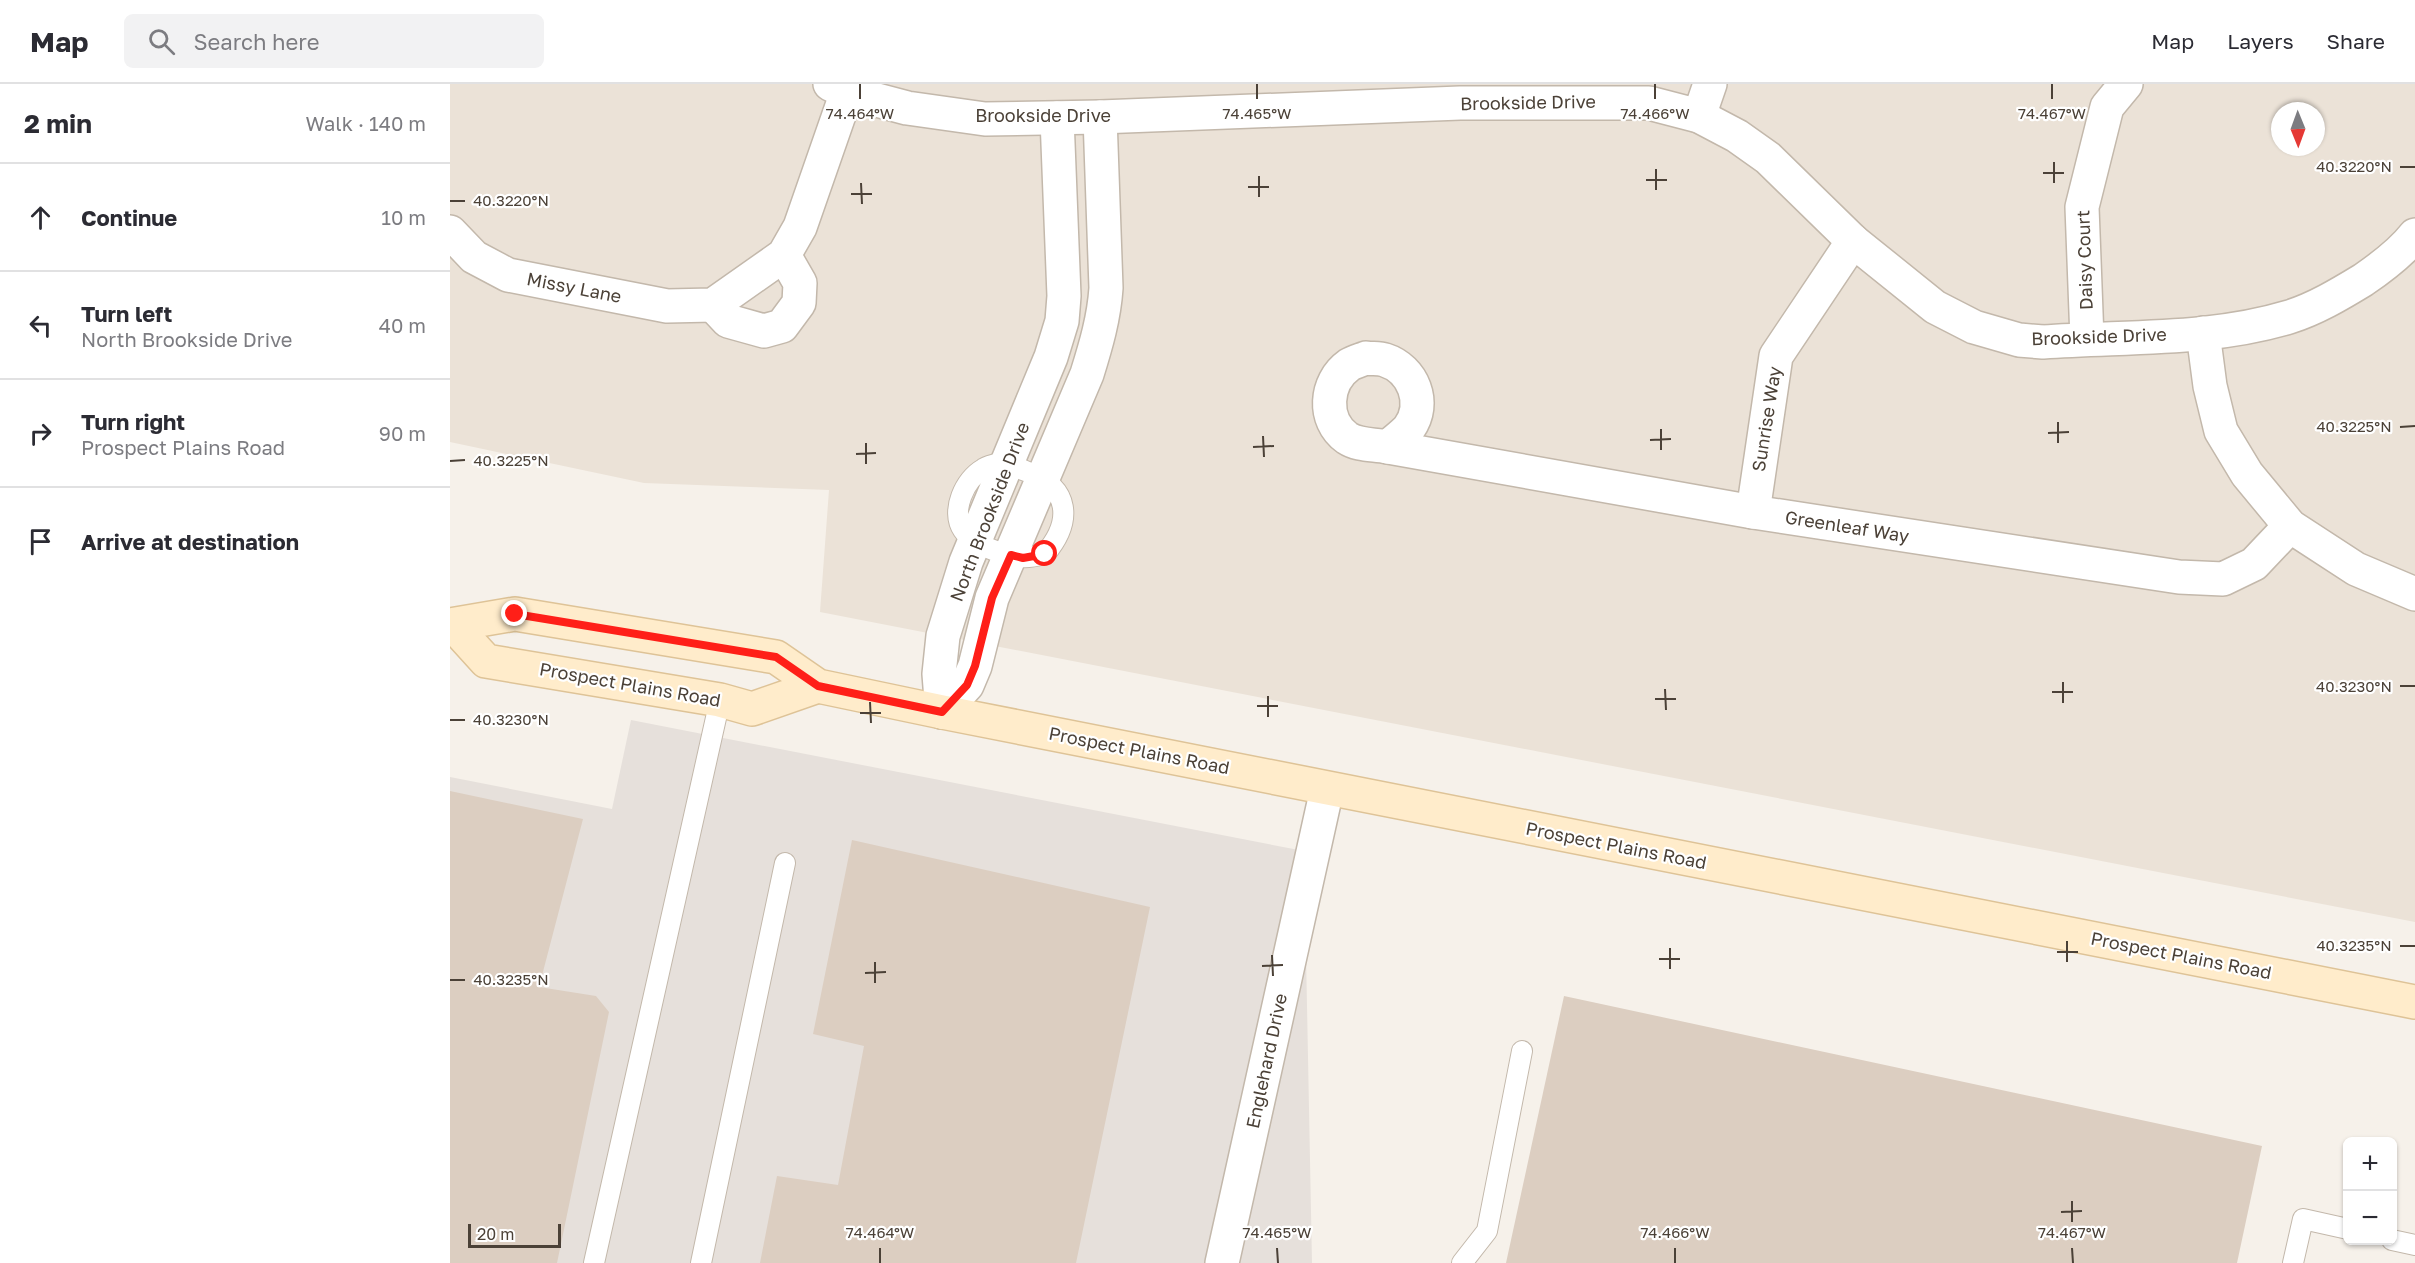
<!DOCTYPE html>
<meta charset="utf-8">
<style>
body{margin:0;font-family:"Golos Text",sans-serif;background:#f2f2f3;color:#2b2b33}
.controls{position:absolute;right:18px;bottom:18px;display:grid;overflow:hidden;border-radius:9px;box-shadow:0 2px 4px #0004}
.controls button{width:54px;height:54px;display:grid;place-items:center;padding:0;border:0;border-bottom:2px solid #e1e1e2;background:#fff;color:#2b2b33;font:30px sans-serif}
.compass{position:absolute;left:1821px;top:18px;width:54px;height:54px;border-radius:50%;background:#fff;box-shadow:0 2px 4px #0004;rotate:179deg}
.scale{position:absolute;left:18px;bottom:15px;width:93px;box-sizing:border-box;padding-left:6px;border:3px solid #4b4137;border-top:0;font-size:16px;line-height:21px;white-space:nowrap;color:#4b4137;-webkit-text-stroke:4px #fff;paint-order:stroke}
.stop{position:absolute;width:18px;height:18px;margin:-14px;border:4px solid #ff1f18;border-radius:50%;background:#fff}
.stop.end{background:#ff1f18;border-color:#fff;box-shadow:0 2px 6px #0008}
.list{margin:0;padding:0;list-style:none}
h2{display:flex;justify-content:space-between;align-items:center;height:78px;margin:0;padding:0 24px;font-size:26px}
h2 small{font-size:20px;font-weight:400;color:#7c7c81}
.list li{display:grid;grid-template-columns:39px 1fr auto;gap:18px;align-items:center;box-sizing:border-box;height:108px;padding:0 24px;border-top:2px solid #e1e1e2}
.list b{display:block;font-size:22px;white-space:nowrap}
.list p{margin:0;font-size:20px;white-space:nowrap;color:#7c7c81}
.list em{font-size:20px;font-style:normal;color:#7c7c81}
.icon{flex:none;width:33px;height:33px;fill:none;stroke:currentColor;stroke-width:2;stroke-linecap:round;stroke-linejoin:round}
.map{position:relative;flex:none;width:1965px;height:1179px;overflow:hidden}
header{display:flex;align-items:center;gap:36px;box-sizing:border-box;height:84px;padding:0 30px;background:#fff;border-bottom:2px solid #e1e1e2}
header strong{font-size:28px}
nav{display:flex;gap:33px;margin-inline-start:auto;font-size:21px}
.search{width:420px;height:54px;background:#f2f2f3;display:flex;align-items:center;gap:15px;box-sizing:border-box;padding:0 21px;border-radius:9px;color:#7c7c81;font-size:22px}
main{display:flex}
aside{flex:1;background:#fff}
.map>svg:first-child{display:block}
.residential{fill:#ebe2d7;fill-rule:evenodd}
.industrial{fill:#e6e0db}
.building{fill:#dccec1}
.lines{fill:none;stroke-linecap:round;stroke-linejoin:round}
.lane-casing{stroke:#c3b8ab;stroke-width:22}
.street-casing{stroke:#c3b8ab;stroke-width:36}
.secondary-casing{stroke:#dec397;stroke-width:36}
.lane{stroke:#fff;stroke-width:20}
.street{stroke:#fff;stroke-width:33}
.secondary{stroke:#ffeccb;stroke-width:33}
.route{stroke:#ff1f18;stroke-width:8}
.ticks{fill:none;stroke:#4b4137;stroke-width:2}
.labels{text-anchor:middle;stroke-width:4.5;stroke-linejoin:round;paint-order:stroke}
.street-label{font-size:18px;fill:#4b4137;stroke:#fff}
.ticks-label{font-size:15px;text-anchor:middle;fill:#4b4137;stroke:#fff;stroke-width:4.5;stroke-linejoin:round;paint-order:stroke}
</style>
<header>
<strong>Map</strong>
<div class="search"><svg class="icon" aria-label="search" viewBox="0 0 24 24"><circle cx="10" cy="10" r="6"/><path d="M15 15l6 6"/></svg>Search here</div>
<nav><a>Map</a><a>Layers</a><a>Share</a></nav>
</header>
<main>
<aside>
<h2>2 min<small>Walk · 140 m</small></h2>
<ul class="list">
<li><svg class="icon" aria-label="ahead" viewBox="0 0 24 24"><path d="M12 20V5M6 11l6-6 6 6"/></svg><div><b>Continue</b></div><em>10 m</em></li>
<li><svg class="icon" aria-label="left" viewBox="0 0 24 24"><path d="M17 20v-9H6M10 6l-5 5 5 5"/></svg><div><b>Turn left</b><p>North Brookside Drive</p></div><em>40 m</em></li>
<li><svg class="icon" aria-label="right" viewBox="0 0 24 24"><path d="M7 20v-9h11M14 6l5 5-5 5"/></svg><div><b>Turn right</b><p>Prospect Plains Road</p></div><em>90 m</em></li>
<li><svg class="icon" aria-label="arrive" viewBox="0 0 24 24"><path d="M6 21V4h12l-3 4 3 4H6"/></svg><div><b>Arrive at destination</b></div></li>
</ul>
</aside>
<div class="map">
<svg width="1965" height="1179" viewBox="0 0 1965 1179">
<rect width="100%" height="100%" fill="#f6f1ea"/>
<path class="residential" d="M0,0H1965V838L370,528L379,406L194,399L0,358ZM1830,27H1866V63H1830Z"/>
<path class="industrial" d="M181,636L854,767L862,1179H0V693L162,725Z"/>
<g class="building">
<path d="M0,707L133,735L89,903L146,912L159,928L107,1179H0Z"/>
<path d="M402,756L700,823L626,1179H310L327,1092L388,1101L414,962L363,950Z"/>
<path d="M1114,912L1812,1062L1787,1179H1056Z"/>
</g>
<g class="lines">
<defs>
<g id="lane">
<path d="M546,380C558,380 567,383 578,388C620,404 623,437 595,470C587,472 580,474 572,473C555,472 523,461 513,446C500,427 515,395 533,385C536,382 542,381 546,380Z"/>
<path d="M1942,1156L1965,1161"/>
<path d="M144,1179L270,616"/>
<path d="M251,1179L335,779"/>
<path d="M1012,1179L1037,1147L1072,967"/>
<path d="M1843,1179L1853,1135L1898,1145"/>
</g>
<g id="street">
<path d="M380,0L397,8L457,24L535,35L650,33L1010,19H1199L1249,32L1287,52L1318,74L1403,157L1485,223L1524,243L1569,256L1593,258C1675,252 1760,257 1839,233C1865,225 1890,210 1913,196C1932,183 1951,169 1965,151"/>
<path d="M1249,32L1260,0"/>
<path d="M0,148L24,173L58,191L217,222L263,221L334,171L350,143L397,8"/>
<path d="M263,221L278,237L314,247L332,242L349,219L350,199L334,171"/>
<path d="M1753,249L1760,302L1771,347L1797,390L1840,442L1906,485L1965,510"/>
<path d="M1637,255L1632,123L1657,23L1676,0"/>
<path d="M916,274C922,275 929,274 935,276C963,285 977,319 959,344C953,351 944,357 938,363C924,360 909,362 897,354C872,336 875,298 899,281C904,278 911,276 916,274Z"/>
<path d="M938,363L1303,428L1729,493L1773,495L1804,480L1840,442"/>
<path d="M1303,428L1326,272L1403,157"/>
<path d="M492,628L517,601L525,582L542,514L637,290C646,261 654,234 656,204L650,33"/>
<path d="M492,628L489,590L493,552L516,478L601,273L612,237L614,212L607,34"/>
<path d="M772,1179L877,705"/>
</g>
<g id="secondary">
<path d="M0,541L65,530L326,573L368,602L492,628L1965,918"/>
<path d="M4,542L36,577L270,616L302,625L368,602"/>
</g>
</defs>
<use href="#lane" class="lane-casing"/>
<use href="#street" class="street-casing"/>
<use href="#secondary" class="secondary-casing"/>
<use href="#lane" class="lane"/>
<use href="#street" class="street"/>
<use href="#secondary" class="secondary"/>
</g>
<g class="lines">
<path class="route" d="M65,530L326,573L368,602L492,628L517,601L525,582L542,514L561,471L573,474L595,470"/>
</g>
<path class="ticks" d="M410,0V15M807,0V15M1205,0V15M1602,0V15M1604,78V99M1950,83H1965M1206,85V106M1593,89H1614M809,92V113M1196,96H1217M411,99L412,120M798,103H819M401,110H422M0,117H15M1608,338V359M1950,343L1965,342M1211,345V366M1598,349L1619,348M813,352L814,373M1200,356L1221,355M416,359V380M803,363L824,362M406,370L426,369M0,377L15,376M1613,598V619M1950,602H1965M1215,605L1216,626M1602,608H1623M818,612V633M1205,615H1226M420,618L421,639M807,622H828M410,629H431M0,636H15M1617,857V878M1950,862H1965M1220,864V885M1607,868H1628M822,871L823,892M1209,875H1230M425,878V899M812,882L833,881M415,889L436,888M0,896H15M1622,1117V1138M1611,1128L1632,1127M430,1164V1179M827,1164L828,1179M1225,1164V1179M1622,1164L1623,1179"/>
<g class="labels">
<g class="street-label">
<text transform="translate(1078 19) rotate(-1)" y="6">Brookside Drive</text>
<text x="593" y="38">Brookside Drive</text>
<text transform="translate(1635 176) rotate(-92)" y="6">Daisy Court</text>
<text transform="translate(124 204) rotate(11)" y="6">Missy Lane</text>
<text transform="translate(1649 253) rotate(-2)" y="6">Brookside Drive</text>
<text transform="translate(1317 335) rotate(-81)" y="6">Sunrise Way</text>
<text transform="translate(540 428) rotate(-69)" y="6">North Brookside Drive</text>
<text transform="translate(1397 443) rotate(9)" y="6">Greenleaf Way</text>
<text transform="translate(180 601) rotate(10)" y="6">Prospect Plains Road</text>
<text transform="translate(689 667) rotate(11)" y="6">Prospect Plains Road</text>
<text transform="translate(1166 762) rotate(11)" y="6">Prospect Plains Road</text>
<text transform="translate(1731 872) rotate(11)" y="6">Prospect Plains Road</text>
<text transform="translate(817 977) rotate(-78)" y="6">Englehard Drive</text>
</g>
</g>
<g class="ticks-label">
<text x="410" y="35">74.464°W</text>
<text x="807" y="35">74.465°W</text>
<text x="1205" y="35">74.466°W</text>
<text x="1602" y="35">74.467°W</text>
<text x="1904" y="88">40.3220°N</text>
<text x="61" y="122">40.3220°N</text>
<text x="1904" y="348">40.3225°N</text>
<text x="61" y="382">40.3225°N</text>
<text x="1904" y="608">40.3230°N</text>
<text x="61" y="641">40.3230°N</text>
<text x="1904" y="867">40.3235°N</text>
<text x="61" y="901">40.3235°N</text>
<text x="430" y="1154">74.464°W</text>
<text x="827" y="1154">74.465°W</text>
<text x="1225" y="1154">74.466°W</text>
<text x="1622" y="1154">74.467°W</text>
</g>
</svg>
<div class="controls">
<button>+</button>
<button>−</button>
</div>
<svg class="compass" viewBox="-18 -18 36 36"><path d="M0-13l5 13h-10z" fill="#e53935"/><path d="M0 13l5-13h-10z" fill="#7c7c81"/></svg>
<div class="scale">20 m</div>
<div class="stop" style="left:595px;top:470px"></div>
<div class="stop end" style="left:65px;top:530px"></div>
</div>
</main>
